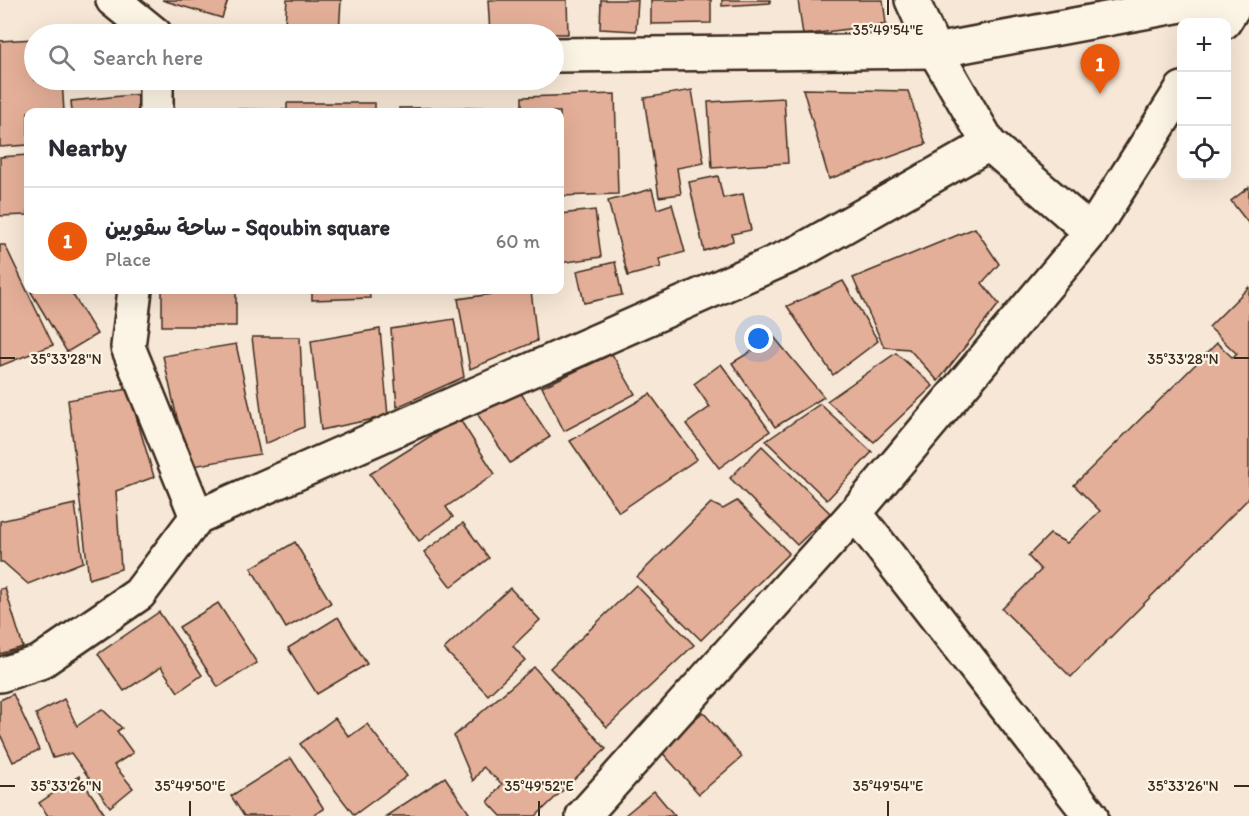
<!DOCTYPE html>
<meta charset="utf-8">
<style>
body{margin:0;font-family:Itim,"Playpen Sans Arabic",sans-serif;background:#f7f7f7;color:#2b2b33}
.controls{position:absolute;right:18px;top:18px;display:grid;overflow:hidden;border-radius:12px;box-shadow:0 6px 24px #0002}
.controls button{width:54px;height:54px;display:grid;place-items:center;padding:0;border:0;border-bottom:2px solid #e1e1e2;background:#fff;color:#2b2b33;font:30px sans-serif}
.you{position:absolute;left:759px;top:339px;width:21px;height:21px;margin:-15px;border:4px solid #fff;border-radius:50%;background:#1a73e8;box-shadow:0 0 0 9px #1a73e833}
.badge{display:grid;place-items:center;width:39px;height:39px;border-radius:50%;background:#ea580c;color:#fff;font-size:20px;font-weight:700}
.pin{position:absolute;translate:-50% -50px;filter:drop-shadow(0 2px 3px #0008)}
.pin::after{content:'';position:absolute;top:32px;width:21px;height:18px;background:inherit;clip-path:polygon(0 0,100% 0,50% 100%)}
.list{margin:0;padding:0;list-style:none}
h2{display:flex;justify-content:space-between;align-items:center;height:78px;margin:0;padding:0 24px;font-size:26px}
h2 small{font-size:20px;font-weight:400;color:#7c7c81}
.list li{display:grid;grid-template-columns:39px 1fr auto;gap:18px;align-items:center;box-sizing:border-box;height:108px;padding:0 24px;border-top:2px solid #e1e1e2}
.list b{display:block;font-size:22px;white-space:nowrap}
.list p{margin:0;font-size:20px;white-space:nowrap;color:#7c7c81}
.list em{font-size:20px;font-style:normal;color:#7c7c81}
.icon{flex:none;width:33px;height:33px;fill:none;stroke:currentColor;stroke-width:2;stroke-linecap:round;stroke-linejoin:round}
.map{position:relative;flex:none;width:1249px;height:816px;overflow:hidden}
.search{position:absolute;background:#fff;box-shadow:0 6px 24px #0002;left:24px;top:24px;width:540px;height:66px;display:flex;align-items:center;gap:15px;box-sizing:border-box;padding:0 21px;border-radius:33px;color:#7c7c81;font-size:22px}
.panel{position:absolute;background:#fff;box-shadow:0 6px 24px #0002;left:24px;top:108px;width:540px;height:186px;border-radius:12px}
.map>svg:first-child{display:block}
.building{fill:#e4af98;stroke:#3b2a1e;stroke-width:1.5}
.lines{fill:none;stroke-linecap:round;stroke-linejoin:round}
.street-casing{stroke:#3b2a1e;stroke-width:38}
.street{stroke:#fcf5e5;stroke-width:33}
.ticks{fill:none;stroke:#3b2a1e;stroke-width:2}
.ticks-label{font-size:15px;text-anchor:middle;fill:#3b2a1e;stroke:#fcf5e5;stroke-width:4.5;stroke-linejoin:round;paint-order:stroke}
</style>
<div class="map">
<svg width="1249" height="816" viewBox="0 0 1249 816">
<rect width="100%" height="100%" fill="#f7e7d6"/>
<filter id="ink" filterUnits="userSpaceOnUse"><feTurbulence type="fractalNoise" baseFrequency=".0167" numOctaves="2"/><feDisplacementMap in="SourceGraphic" scale="12" xChannelSelector="R" yChannelSelector="G"/><feConvolveMatrix kernelMatrix="1 2 1 2 8 2 1 2 1" color-interpolation-filters="sRGB"/></filter>
<g filter="url(#ink)">
<g class="building">
<path d="M162,0H228L222,18Z"/>
<path d="M287,0H341L339,34H284Z"/>
<path d="M488,0H567L568,34H490Z"/>
<path d="M601,0H638L636,31L600,29Z"/>
<path d="M651,0H711V23L651,24Z"/>
<path d="M722,0H770V3L722,6Z"/>
<path d="M798,0H883L886,24L803,35Z"/>
<path d="M34,39V80H62L64,112H28V145L0,147V41Z"/>
<path d="M803,89L908,91L926,144L829,179Z"/>
<path d="M692,90L704,163L677,168L681,194L659,197L644,98Z"/>
<path d="M141,94L144,112H72L71,101Z"/>
<path d="M615,94L618,194L560,196V112H522V97Z"/>
<path d="M784,98L788,163L712,168L708,102Z"/>
<rect x="287" y="103" width="88" height="9"/>
<path d="M512,107V112H399V108Z"/>
<path d="M238,109L285,110V112H238Z"/>
<path d="M28,155V215L0,216V157Z"/>
<path d="M718,176L723,198L743,194L751,230L732,234L733,241L704,251L689,182Z"/>
<path d="M1249,187V224L1231,201Z"/>
<path d="M652,189L657,209L672,204L685,252L659,259L661,267L628,276L608,201Z"/>
<path d="M595,210L601,257L560,263V214Z"/>
<path d="M975,228L999,264L982,283L999,304L938,381L909,349L884,347L853,278Z"/>
<path d="M0,245H5L53,345L0,366Z"/>
<path d="M615,262L622,295L584,303L577,271Z"/>
<path d="M843,281L878,341L833,375L787,306Z"/>
<path d="M1249,287V498L1071,677L1002,609L1041,570L1028,556L1050,534L1067,543L1100,511L1074,485L1217,343L1233,358L1237,354L1209,327Z"/>
<path d="M36,290H70L97,334L67,352L31,292Z"/>
<rect x="162" y="290" width="74" height="36"/>
<path d="M312,290H369L370,298L312,300Z"/>
<path d="M518,290H531L537,341L470,369L458,299Z"/>
<path d="M454,319L464,377L397,407L391,329Z"/>
<path d="M380,329L388,416L321,430L311,341Z"/>
<path d="M252,337H300L304,427L265,444Z"/>
<path d="M774,337L824,397L775,427L732,363Z"/>
<path d="M236,344L260,454L188,467L163,356Z"/>
<path d="M896,353L933,386L874,442L827,401Z"/>
<path d="M612,354L635,394L564,431L542,387Z"/>
<path d="M721,364L770,431L719,468L686,424L710,407L694,384Z"/>
<path d="M516,386L550,437L510,463L476,412Z"/>
<path d="M128,389L154,477L116,491L121,569L89,579L68,400Z"/>
<path d="M650,394L697,459L619,512L570,441Z"/>
<path d="M820,404L872,452L827,500L766,441Z"/>
<path d="M459,418L495,474L446,507L453,517L419,541L370,474Z"/>
<path d="M762,446L830,513L797,545L730,478Z"/>
<path d="M737,501L789,553L701,640L637,577L711,503L723,509Z"/>
<path d="M75,504L83,562L28,584L3,562H0V521Z"/>
<path d="M463,523L489,558L451,587L424,552Z"/>
<path d="M295,542L331,603L286,628L251,568Z"/>
<path d="M636,585L694,645L607,727L550,668Z"/>
<path d="M5,588L23,647L0,654V589Z"/>
<path d="M510,588L540,620L513,646L525,660L488,695L444,649Z"/>
<path d="M218,603L257,663L218,687L179,627Z"/>
<path d="M159,612L202,675L178,692L161,667L124,691L98,654Z"/>
<path d="M338,617L367,664L317,694L288,648Z"/>
<path d="M534,667L606,749L536,816H501L488,802L502,784L483,767L473,781L454,736Z"/>
<path d="M13,694L39,750L13,762L0,734V700Z"/>
<path d="M64,699L77,726L102,709L122,728L117,731L133,753L114,765L133,788L110,807L71,753L53,758L36,714Z"/>
<path d="M703,712L742,757L699,794L660,750Z"/>
<path d="M335,718L349,737L367,724L407,776L354,815L300,744Z"/>
<path d="M291,758L324,809L312,816H244L231,796Z"/>
<path d="M79,776L106,816H48L39,803Z"/>
<path d="M445,777L469,813L465,816H386Z"/>
<path d="M654,791L675,816H624Z"/>
</g>
<g class="lines">
<defs>
<g id="street">
<path d="M113,0L155,34"/>
<path d="M912,0L935,51L989,144L1091,232"/>
<path d="M1224,22L1238,0"/>
<path d="M554,55L935,51L1208,0"/>
<path d="M156,112V80"/>
<path d="M135,290L128,347L197,517"/>
<path d="M855,513L1091,816"/>
<path d="M0,675L40,662L139,594L197,517L799,252L989,144"/>
<path d="M583,816L855,513L1091,232L1182,89"/>
</g>
</defs>
<use href="#street" class="street-casing"/>
<use href="#street" class="street"/>
</g>
</g>
<path class="ticks" d="M888,0V15M0,358H15M1234,358H1249M0,786H15M1234,786H1249M190,801V816M539,801V816M888,801V816"/>
<g class="ticks-label">
<text x="888" y="35">35°49'54"E</text>
<text x="66" y="364">35°33'28"N</text>
<text x="1183" y="364">35°33'28"N</text>
<text x="66" y="791">35°33'26"N</text>
<text x="1183" y="791">35°33'26"N</text>
<text x="190" y="791">35°49'50"E</text>
<text x="539" y="791">35°49'52"E</text>
<text x="888" y="791">35°49'54"E</text>
</g>
</svg>
<div class="controls">
<button>+</button>
<button>−</button>
<button><svg class="icon" aria-label="locate" viewBox="0 0 24 24"><circle cx="12" cy="12" r="6"/><path d="M12 2v4M12 18v4M2 12h4M18 12h4"/></svg></button>
</div>
<div class="you"></div>
<div class="pin badge" style="left:1100px;top:94px">1</div>
<div class="search"><svg class="icon" aria-label="search" viewBox="0 0 24 24"><circle cx="10" cy="10" r="6"/><path d="M15 15l6 6"/></svg>Search here</div>
<section class="panel">
<h2>Nearby<small></small></h2>
<ul class="list">
<li><span class="badge">1</span><div><b>ساحة سقوبين - Sqoubin square</b><p>Place</p></div><em>60 m</em></li>
</ul>
</section>
</div>
